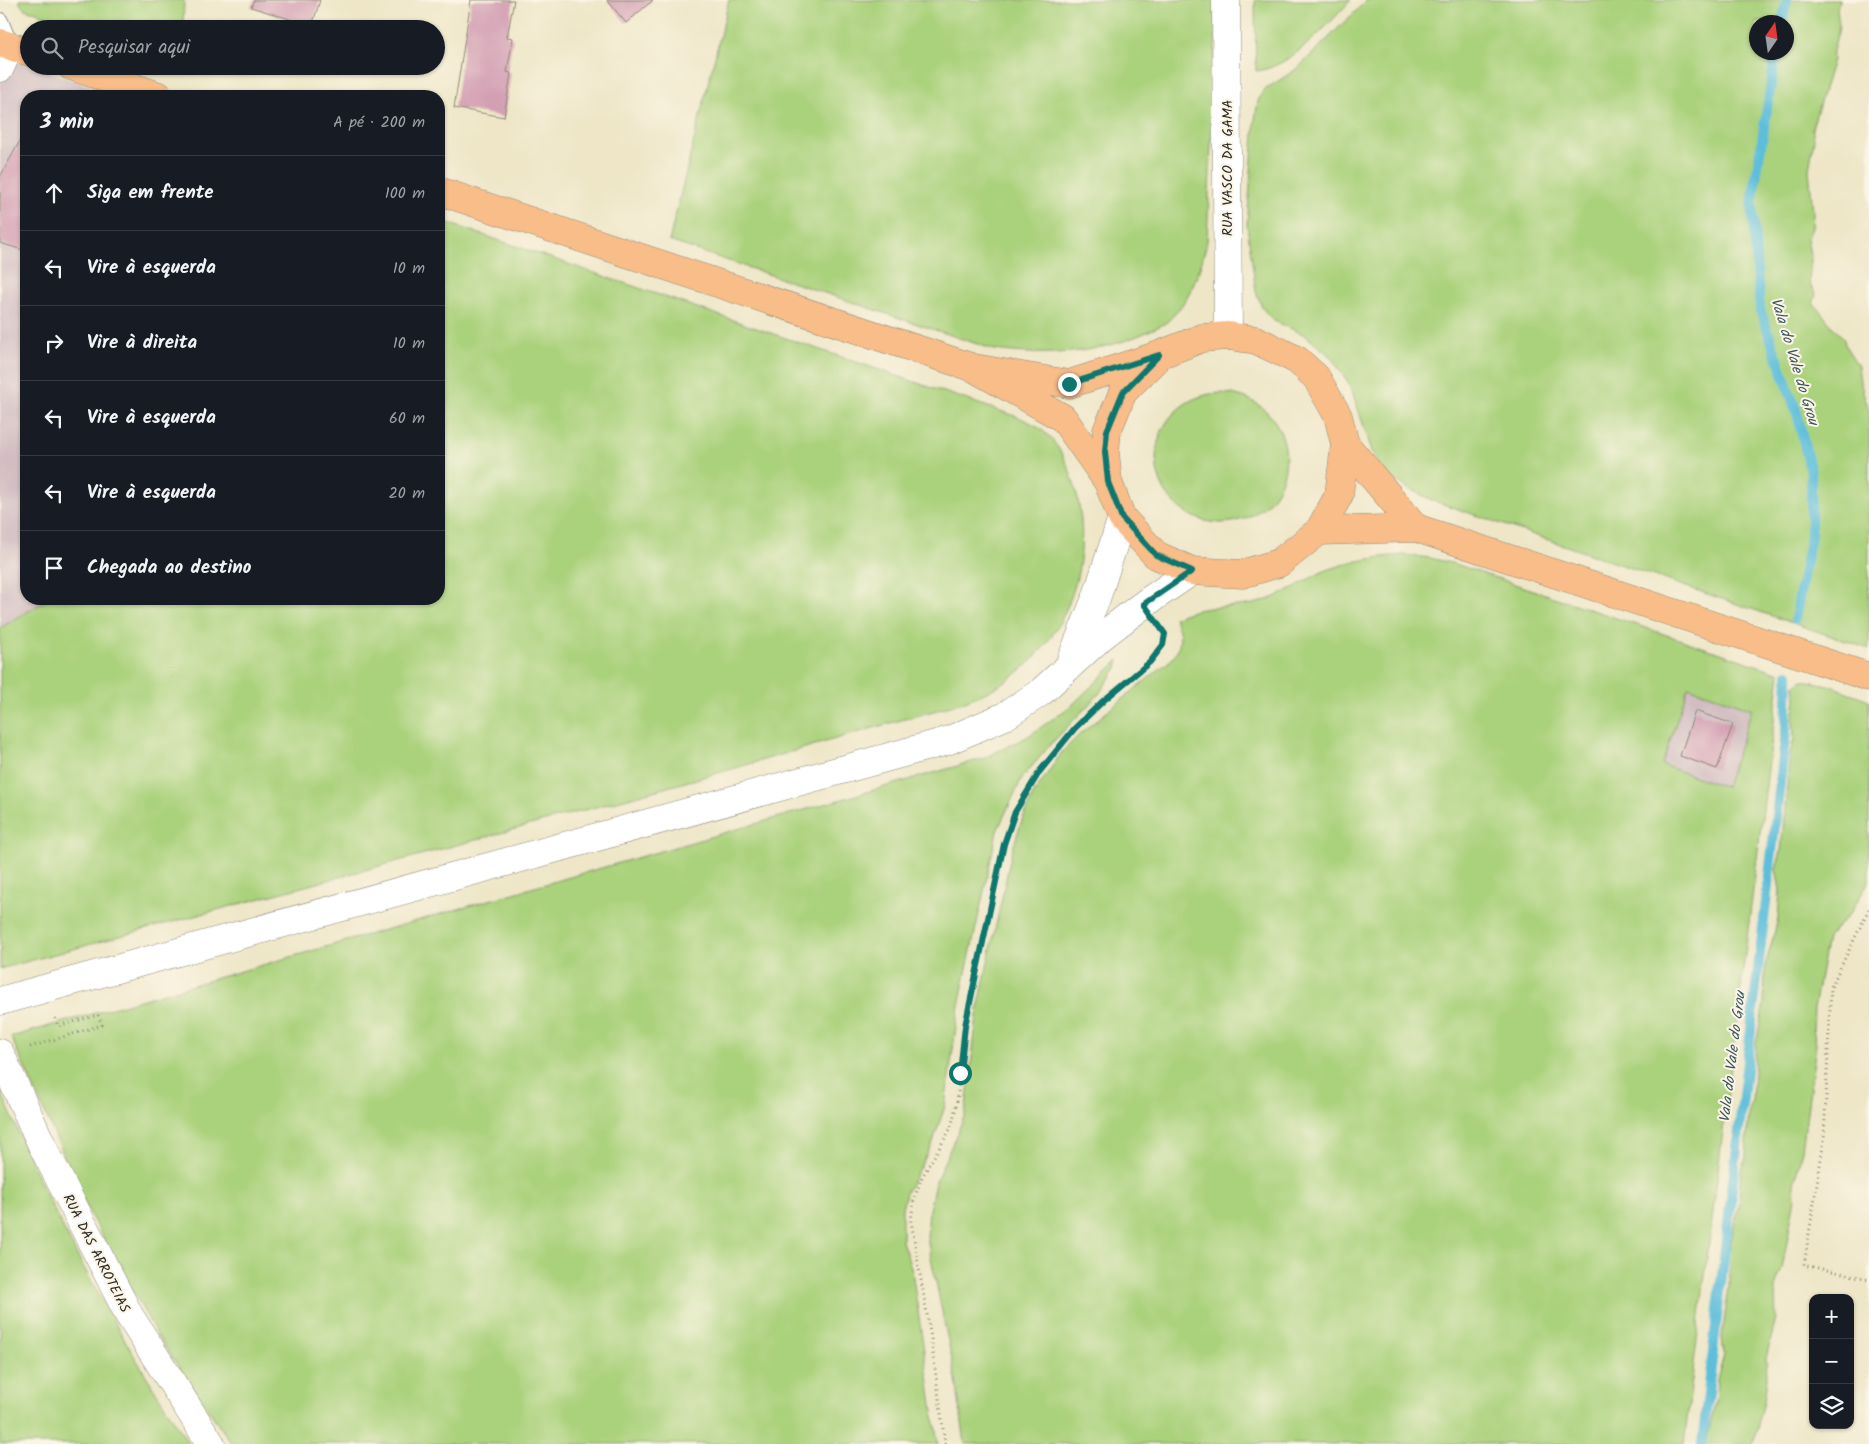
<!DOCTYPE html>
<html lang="pt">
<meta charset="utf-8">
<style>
body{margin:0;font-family:Kalam,sans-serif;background:#242831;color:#f1f3f6}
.controls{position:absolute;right:15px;bottom:15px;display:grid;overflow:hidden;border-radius:10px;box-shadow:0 1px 4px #0004}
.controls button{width:45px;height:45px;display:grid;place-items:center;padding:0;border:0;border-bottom:1px solid #363941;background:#171b24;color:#f1f3f6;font:25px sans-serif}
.compass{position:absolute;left:1749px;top:15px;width:45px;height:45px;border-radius:50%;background:#171b24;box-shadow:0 1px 4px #0004;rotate:13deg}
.stop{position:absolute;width:15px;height:15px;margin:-11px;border:4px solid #0f766e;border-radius:50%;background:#fff}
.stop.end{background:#0f766e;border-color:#fff;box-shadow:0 1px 5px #0008}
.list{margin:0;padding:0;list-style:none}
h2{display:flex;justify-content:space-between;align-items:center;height:65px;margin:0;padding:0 20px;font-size:21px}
h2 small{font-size:16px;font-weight:400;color:#9ea1a6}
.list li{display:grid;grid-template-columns:32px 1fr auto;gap:15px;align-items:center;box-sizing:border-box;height:75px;padding:0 20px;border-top:1px solid #363941}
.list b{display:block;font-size:19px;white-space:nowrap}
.list em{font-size:16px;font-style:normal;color:#9ea1a6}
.icon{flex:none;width:28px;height:28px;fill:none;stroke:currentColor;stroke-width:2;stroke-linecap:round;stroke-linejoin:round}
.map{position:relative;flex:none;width:1869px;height:1444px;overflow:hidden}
.search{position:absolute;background:#171b24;box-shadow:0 1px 4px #0004;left:20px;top:20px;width:425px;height:55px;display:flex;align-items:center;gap:12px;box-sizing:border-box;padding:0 18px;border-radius:28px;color:#9ea1a6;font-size:19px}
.panel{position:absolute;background:#171b24;box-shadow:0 1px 4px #0004;left:20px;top:90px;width:425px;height:515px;border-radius:20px}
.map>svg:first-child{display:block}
.industrial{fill:#d2bec2}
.green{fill:#aad17b;stroke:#6a7e53;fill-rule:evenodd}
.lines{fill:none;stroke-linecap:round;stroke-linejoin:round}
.stream{stroke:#5cbeda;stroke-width:10}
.building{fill:#d39fb3}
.service-casing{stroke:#8c8879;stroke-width:18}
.minor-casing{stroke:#8c8879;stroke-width:29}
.tertiary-casing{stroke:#8c8879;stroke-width:29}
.primary-casing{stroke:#8c8879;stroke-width:29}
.path{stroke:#8c8879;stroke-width:3;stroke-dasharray:1 4;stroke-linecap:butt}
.service{stroke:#fff;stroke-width:16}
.minor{stroke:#fff;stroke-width:28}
.tertiary{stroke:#fff;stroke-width:28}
.primary{stroke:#f8bd89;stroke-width:28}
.route{stroke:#0f766e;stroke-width:6}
.labels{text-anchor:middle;stroke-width:4;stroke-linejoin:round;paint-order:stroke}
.street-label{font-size:14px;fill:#2b2b2b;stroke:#fcf5e5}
.water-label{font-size:15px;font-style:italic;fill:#3a5760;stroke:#fcf5e5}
</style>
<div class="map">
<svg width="1869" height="1444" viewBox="0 0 1869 1444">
<rect width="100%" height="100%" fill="#fcf5e5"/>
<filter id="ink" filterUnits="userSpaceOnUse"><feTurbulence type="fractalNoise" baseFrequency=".02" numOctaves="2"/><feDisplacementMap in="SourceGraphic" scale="10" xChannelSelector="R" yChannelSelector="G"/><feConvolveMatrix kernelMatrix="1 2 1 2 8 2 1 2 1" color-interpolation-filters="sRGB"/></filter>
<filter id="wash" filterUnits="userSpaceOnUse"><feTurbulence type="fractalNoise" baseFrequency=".0096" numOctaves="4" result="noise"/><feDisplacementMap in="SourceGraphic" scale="20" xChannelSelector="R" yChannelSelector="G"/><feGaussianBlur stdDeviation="1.12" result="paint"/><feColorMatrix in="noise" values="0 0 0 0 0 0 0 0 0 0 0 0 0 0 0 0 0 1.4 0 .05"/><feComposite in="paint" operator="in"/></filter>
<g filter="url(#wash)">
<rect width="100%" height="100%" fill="#eee6c7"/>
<g class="industrial">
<path d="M0,56L121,96H26V599H49L0,628Z"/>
<path d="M1688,687L1752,709L1726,787L1662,765Z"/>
</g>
<g class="green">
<path d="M19,0H184L183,29H84L39,14L37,12C27,10 22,10 19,0Z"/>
<path d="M729,0H1217L1207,241C1201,269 1191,299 1169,320C1164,325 1155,328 1149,331C1100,354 1048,357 995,350L669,241Z"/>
<path d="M1255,0H1351C1328,25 1290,68 1256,71Z"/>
<path d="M1367,0H1839C1836,10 1838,14 1839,24C1839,36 1831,47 1833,60L1812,128L1814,139L1809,170L1813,212L1812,228L1807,240L1811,258L1809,283L1816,295L1813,303C1826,316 1829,326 1843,337L1846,347L1858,366L1860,382L1869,410V649L1434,501L1409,489L1384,473L1372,451L1350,385L1331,357L1305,335L1274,321L1263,309L1256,292L1247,225L1255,119L1258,101L1263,91L1298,68ZM1756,22H1786V52H1756Z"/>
<path d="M439,220L994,409C1009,414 1027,419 1039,428C1066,446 1078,489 1081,520C1086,578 1063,638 1016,674C981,701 936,710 894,722C847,736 800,749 753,763C503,834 251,900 0,969V628L49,599H439Z"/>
<circle cx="1221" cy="458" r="65"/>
<path d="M1404,555L1430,558L1455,564L1780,673L1684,1444H965L956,1380L927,1238L929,1210L935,1183L965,1115L978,1009L1012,851L1021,823L1033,795L1062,752L1081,733L1172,659C1182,645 1182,633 1174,618C1204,604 1223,609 1253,604C1278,599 1300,583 1322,572C1349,561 1376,557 1404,555ZM1688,687L1752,709L1726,787L1662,765Z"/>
<path d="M1119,660L1117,668L1098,695L1051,744L1022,778L997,831L959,1005L945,1106L932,1145L906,1193L902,1209V1241L912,1271L938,1444H232L160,1340L91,1216L11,1037L982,759L1027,737L1071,706Z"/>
<path d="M1803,680L1828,685L1869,700V882L1850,913L1827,938L1814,1008L1813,1029L1816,1044L1802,1150L1794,1184L1795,1198L1782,1269L1775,1287L1776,1319L1766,1358L1767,1378L1764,1402L1753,1444H1706L1716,1397L1717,1380L1724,1355L1722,1337L1729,1286L1731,1242L1739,1201L1741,1172L1746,1158L1749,1108L1752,1100L1756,1043L1764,1004L1765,967L1778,919L1780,890L1776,869L1781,851L1790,754L1794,738L1793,718L1796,700L1794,686Z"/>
<path d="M0,1090C13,1117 23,1146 36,1173C80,1267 133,1357 189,1444H0Z"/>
</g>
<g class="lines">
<g class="stream">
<path d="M1782,22L1787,0"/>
<path d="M1776,52L1752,203L1760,309L1797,413L1811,473V535L1795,619"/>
<path d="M1702,1444L1786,732L1788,674"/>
</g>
</g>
<g id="blocks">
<g class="building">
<path d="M254,0H320L312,26L251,7Z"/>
<path d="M471,0H514L507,37L513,38L507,72L511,73L504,117L454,108Z"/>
<path d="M607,0H653L626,23Z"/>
<path d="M26,130V251L0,243V177Z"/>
<path d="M1695,711L1733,724L1717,769L1680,756Z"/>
</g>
</g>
</g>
<g filter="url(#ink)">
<use href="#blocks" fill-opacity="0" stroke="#8c8879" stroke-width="1"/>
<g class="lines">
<defs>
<path id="service" d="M0,21L10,46"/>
<g id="minor">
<path d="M1226,0L1228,336"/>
<path d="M0,68L10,46"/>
<path d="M0,1053L41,1143L129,1315L211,1444"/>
</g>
<g id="tertiary">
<path d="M1071,660L1097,596L1122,518"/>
<path d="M0,1001L947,741L1005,716L1041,692L1101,637L1144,604L1192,571"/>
</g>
<g id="primary">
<path d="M0,43L29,52"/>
<path d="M71,66L159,96"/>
<path d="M439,191L974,368L1069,384L1159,355L1202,338L1228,336L1256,340L1297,360L1316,377L1338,416L1345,444L1339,495L1319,531L1279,563L1242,574L1192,571L1156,555L1122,518L1108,482L1063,418L974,368"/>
<path d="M1345,444L1416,528"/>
<path d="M1108,482L1105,452L1107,431L1123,392L1157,358"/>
<path d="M1319,531L1416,528L1869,677"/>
</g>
</defs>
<use href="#service" class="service-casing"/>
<use href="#minor" class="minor-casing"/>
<use href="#tertiary" class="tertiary-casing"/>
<use href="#primary" class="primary-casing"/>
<g class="path">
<path d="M1869,909L1831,987L1824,1140L1804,1265L1869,1279"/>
<path d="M30,1047L102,1025L98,1015L58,1026L55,1018"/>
<path d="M945,1444L931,1338L911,1221L914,1199L922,1177L951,1128L957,1102L965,1026L1004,844L1015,812L1041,771L1075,728L1103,701L1150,662L1163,645L1165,634L1161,628"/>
</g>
<use href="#service" class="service"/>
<use href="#minor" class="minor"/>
<use href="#tertiary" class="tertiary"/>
<use href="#primary" class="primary"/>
</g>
</g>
<g class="lines" filter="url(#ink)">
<path class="route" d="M960,1073L965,1026L1004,844L1015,812L1040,771L1075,728L1103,701L1150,662L1163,645L1165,634L1144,604L1192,571L1156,555L1122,518L1108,482L1105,452L1107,431L1123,392L1159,355L1069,384"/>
</g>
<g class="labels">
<g class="street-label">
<text transform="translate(1227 168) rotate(-90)" y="5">RUA VASCO DA GAMA</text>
<text transform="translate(97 1253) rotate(63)" y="5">RUA DAS ARROTEIAS</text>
</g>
<g class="water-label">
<text transform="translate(1795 361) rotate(73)" y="5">Vala do Vale do Grou</text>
<text transform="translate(1732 1057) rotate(-83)" y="5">Vala do Vale do Grou</text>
</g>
</g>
</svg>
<div class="controls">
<button>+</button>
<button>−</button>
<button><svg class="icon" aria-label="layers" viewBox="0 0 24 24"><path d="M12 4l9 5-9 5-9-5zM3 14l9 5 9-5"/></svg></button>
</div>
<svg class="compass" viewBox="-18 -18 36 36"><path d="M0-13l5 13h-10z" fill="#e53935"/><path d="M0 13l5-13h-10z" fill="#9ea1a6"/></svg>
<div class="stop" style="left:960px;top:1073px"></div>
<div class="stop end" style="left:1069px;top:384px"></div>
<div class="search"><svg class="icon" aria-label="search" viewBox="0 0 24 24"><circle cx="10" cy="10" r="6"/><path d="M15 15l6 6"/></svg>Pesquisar aqui</div>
<section class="panel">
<h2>3 min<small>A pé · 200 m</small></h2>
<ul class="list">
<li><svg class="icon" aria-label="ahead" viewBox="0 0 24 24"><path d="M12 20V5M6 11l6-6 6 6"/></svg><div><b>Siga em frente</b></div><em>100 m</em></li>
<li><svg class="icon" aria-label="left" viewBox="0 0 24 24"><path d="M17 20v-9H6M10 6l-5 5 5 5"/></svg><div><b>Vire à esquerda</b></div><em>10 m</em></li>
<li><svg class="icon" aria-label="right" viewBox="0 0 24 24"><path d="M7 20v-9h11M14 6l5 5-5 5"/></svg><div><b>Vire à direita</b></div><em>10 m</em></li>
<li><svg class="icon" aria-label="left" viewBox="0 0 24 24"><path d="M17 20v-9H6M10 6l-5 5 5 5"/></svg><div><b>Vire à esquerda</b></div><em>60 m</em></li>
<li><svg class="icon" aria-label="left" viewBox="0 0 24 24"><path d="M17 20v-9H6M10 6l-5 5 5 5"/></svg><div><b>Vire à esquerda</b></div><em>20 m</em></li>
<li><svg class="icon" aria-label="arrive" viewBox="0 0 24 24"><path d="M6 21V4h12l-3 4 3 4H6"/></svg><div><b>Chegada ao destino</b></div></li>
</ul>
</section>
</div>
